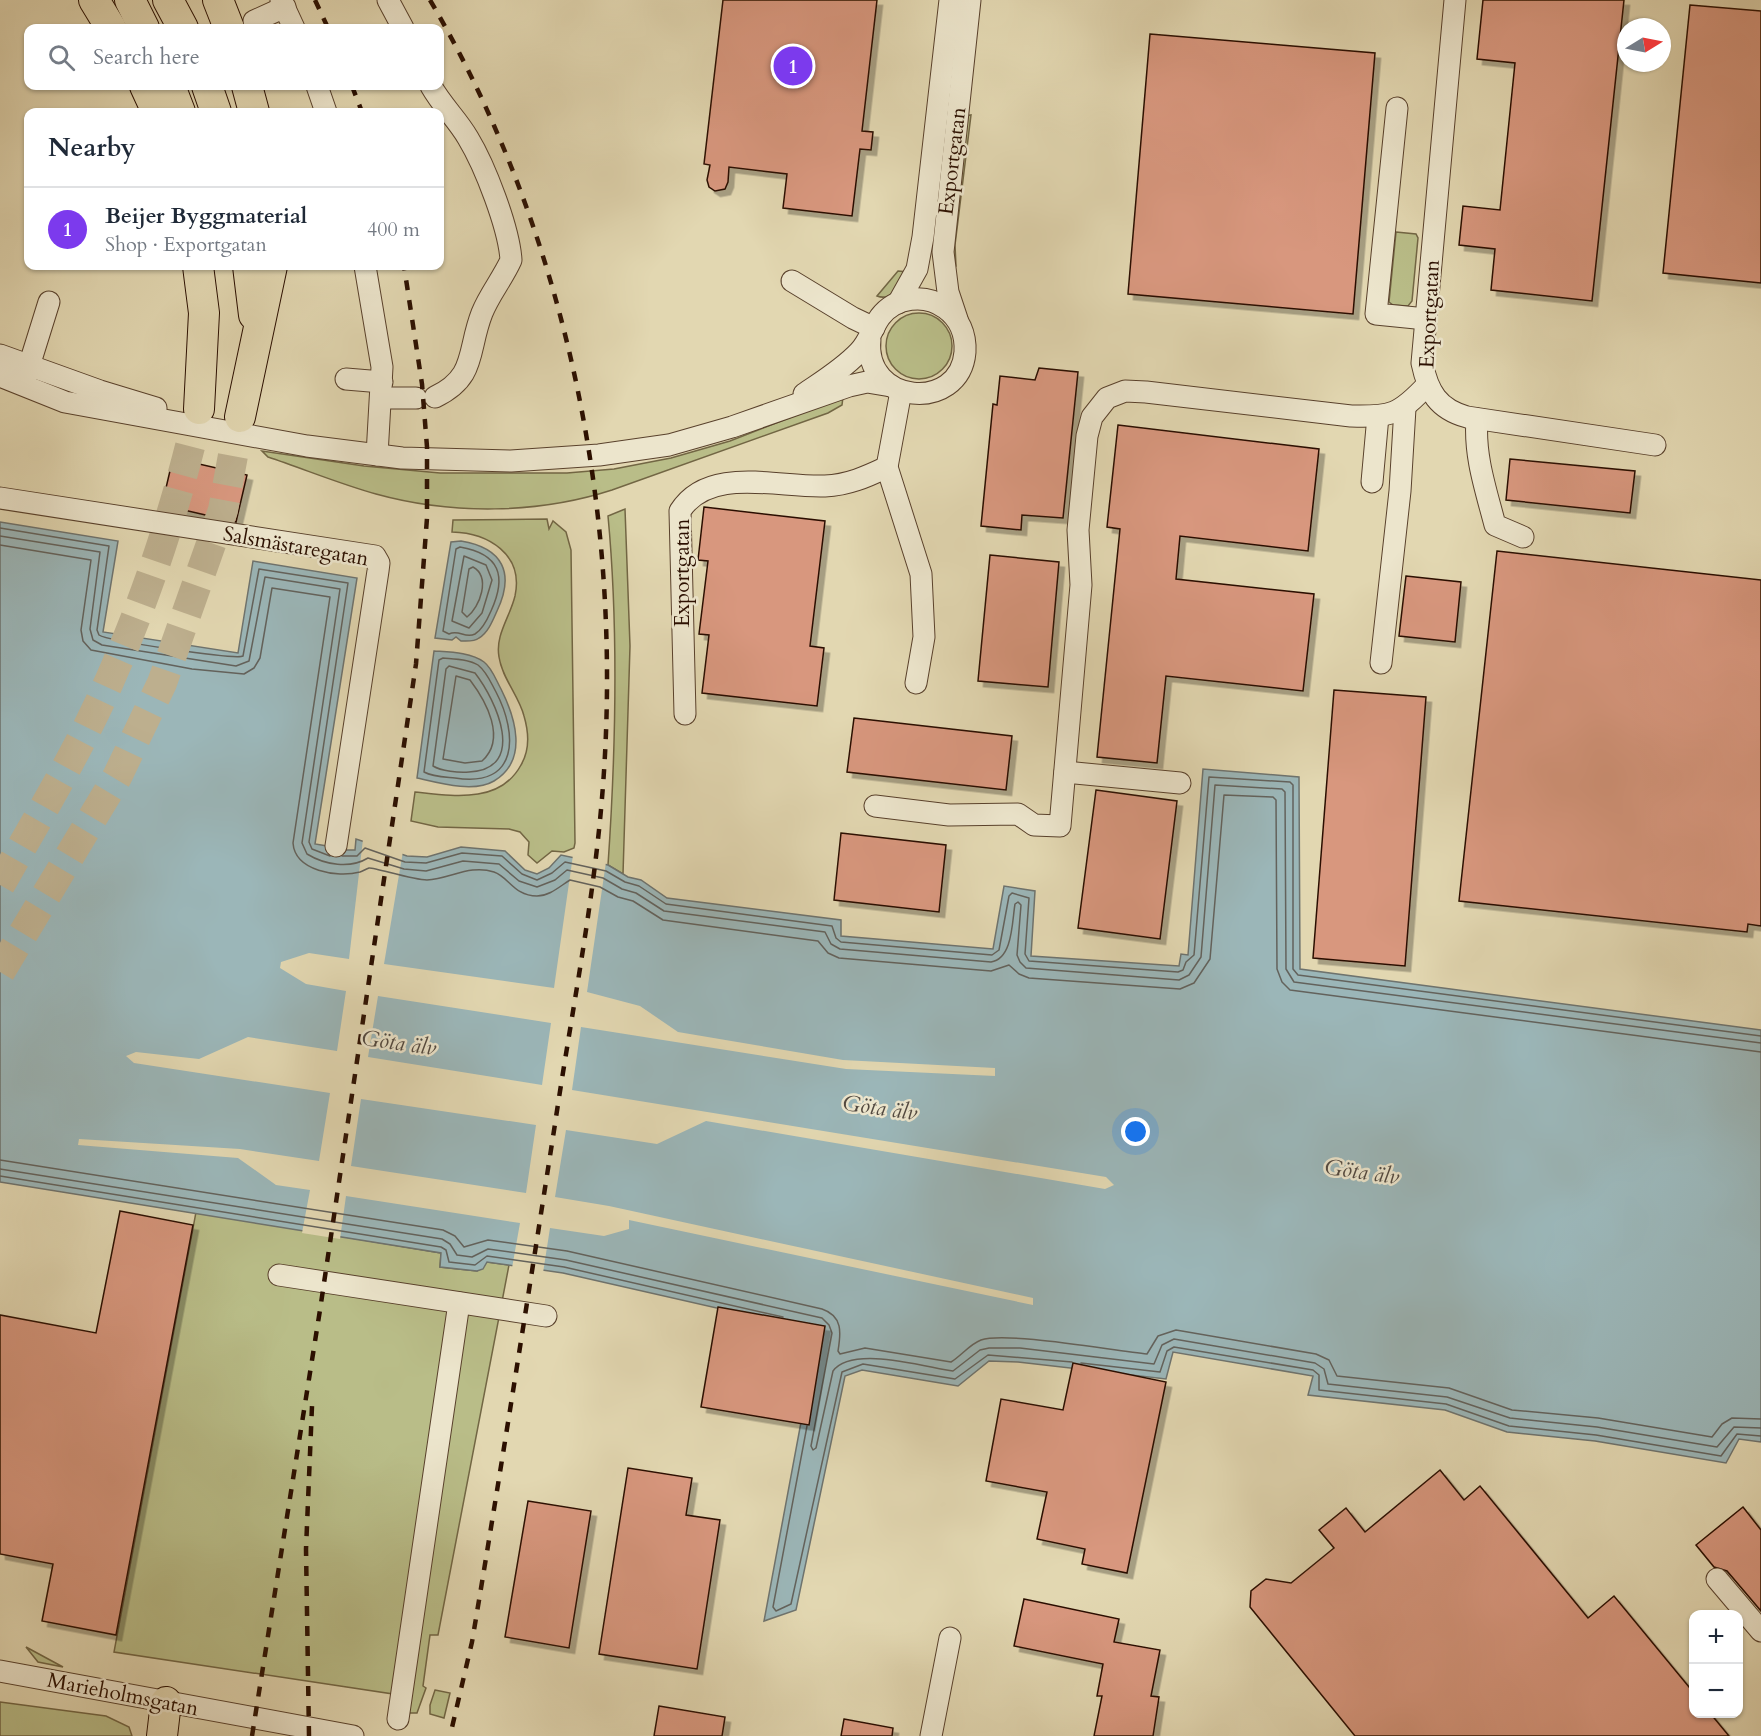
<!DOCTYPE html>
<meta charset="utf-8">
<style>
body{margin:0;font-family:Cardo,serif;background:#f2f2f3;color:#1f2937}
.controls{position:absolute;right:18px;bottom:18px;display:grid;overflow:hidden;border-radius:12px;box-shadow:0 2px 4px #0004}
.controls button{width:54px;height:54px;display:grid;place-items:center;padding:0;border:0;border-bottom:2px solid #e0e1e3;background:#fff;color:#1f2937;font:30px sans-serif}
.compass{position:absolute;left:1617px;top:18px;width:54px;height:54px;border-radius:50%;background:#fff;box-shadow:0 2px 4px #0004;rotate:80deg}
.you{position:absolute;left:1136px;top:1132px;width:21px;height:21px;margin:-15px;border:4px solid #fff;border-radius:50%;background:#1a73e8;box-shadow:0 0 0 9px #1a73e833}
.badge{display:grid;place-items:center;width:39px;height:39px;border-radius:50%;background:#7c3aed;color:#fff;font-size:20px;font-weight:700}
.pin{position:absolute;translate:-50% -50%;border:3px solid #fff;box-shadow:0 2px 6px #0006}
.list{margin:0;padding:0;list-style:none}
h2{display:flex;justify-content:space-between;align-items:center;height:78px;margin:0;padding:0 24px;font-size:26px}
h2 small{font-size:20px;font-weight:400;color:#747a83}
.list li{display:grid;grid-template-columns:39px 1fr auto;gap:18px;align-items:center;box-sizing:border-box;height:84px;padding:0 24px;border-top:2px solid #e0e1e3}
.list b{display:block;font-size:22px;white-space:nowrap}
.list p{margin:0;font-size:20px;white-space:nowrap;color:#747a83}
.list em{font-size:20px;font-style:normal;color:#747a83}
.icon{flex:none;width:33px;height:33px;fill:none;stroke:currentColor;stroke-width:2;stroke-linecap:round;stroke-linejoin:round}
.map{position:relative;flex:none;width:1761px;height:1736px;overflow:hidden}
.search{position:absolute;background:#fff;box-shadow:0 2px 4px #0004;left:24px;top:24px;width:420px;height:66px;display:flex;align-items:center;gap:15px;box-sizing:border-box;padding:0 21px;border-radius:12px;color:#747a83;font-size:22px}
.panel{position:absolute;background:#fff;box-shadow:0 2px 4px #0004;left:24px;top:108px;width:420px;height:162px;border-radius:12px}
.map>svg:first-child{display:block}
.green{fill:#b9bd88;stroke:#726644;stroke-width:1.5}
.water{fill:#9bb6b8;stroke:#6e736e;stroke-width:1.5}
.pier{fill:#e2d7b1;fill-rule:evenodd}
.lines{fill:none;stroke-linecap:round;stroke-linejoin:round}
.shore{stroke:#63625c;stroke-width:1.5}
.building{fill:#d8977e;stroke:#2b0f00;stroke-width:1.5;filter:url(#shadow)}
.highway-tunnel{stroke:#bdaf8e;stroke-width:30;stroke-dasharray:30 15;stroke-linecap:butt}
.minor-casing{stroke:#59412c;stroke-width:23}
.highway-casing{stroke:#2b0f00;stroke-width:32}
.minor{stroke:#ece5cc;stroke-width:21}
.highway{stroke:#e2d7b1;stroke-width:30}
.rail{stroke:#2b0f00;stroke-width:4.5;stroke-dasharray:10 10;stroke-linecap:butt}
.labels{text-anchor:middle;stroke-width:5;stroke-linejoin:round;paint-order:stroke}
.street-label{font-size:21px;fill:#2b0f00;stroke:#ece5cc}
.water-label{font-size:22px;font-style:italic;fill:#524940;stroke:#ece5cc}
</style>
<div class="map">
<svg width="1761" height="1736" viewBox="0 0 1761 1736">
<defs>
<filter id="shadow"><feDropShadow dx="5.5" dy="5.5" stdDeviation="0" flood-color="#0004"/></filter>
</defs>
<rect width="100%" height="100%" fill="#e2d7b1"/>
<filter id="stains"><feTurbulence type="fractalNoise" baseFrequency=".00333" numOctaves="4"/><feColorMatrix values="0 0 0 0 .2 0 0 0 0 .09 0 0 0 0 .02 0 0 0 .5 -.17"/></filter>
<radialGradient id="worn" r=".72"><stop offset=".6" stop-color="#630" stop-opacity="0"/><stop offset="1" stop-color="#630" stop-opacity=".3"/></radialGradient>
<g class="green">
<path d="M971,115L955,245L956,266H953L951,258L965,116Z"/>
<path d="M1396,232L1416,234L1418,238L1412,301L1408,306L1393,305L1389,302Z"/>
<path d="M898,271L908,272C901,283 893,302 877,296Z"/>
<circle cx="919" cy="346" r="33"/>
<path d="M843,397L842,405L828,413L612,490C538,514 452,515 376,494C340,484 304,469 268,457L262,451L364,466L440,473H567L614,469L671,458L730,441Z"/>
<path d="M625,509L630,646L623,874L608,865C616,749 619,633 608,516Z"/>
<path d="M547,519L549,529L553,521L566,532L571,550L575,843L574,848L564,852L552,851L537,863L528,855L529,842L520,832L509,829L438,827L411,821L415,792C453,796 500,804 521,765C530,750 529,733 524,716C519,696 502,678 499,657C495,635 510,617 515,596C524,554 488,533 452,532L453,520Z"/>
<path d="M196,1212L441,1253L440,1267L477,1271L487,1262L509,1265L438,1635H430L423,1686L426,1688L417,1713H408L406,1696L114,1652Z"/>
<path d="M26,1647L63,1667L38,1662Z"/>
<path d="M435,1690L450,1693L444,1718L430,1714V1705Z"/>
<path d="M0,1702L106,1716L129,1727L132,1736H0Z"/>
</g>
<g class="water">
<path d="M0,522L118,541L103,632L238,653L253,561L357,578L315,844L327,846L329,850H355L356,839L407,856L427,857L461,847L505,851L525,870L537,874L549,868L561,855L608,865L628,877L641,880L667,898L841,920V936L993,949L1004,886L1035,891L1031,956L1179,966L1181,954L1188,955L1203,769L1299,777L1300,969L1761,1030V1442L1739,1439L1726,1463L1595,1441L1507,1432L1445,1410L1308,1395L1313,1376L1173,1352L1166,1379L1018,1362L989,1361L958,1386L862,1370L845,1376L796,1610L764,1621L818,1331L563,1273L487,1262L483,1269L477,1271L440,1267L441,1253L0,1182Z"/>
<path d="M461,541C503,548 515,573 497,611C493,620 488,633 479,638C474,642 467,641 461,641L456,637L452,640L435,638L451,542Z"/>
<path d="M434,651C449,652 471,652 484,662C492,668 496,680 501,689C515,717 529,760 494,781C474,793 439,783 417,778Z"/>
</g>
<path class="pier" d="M363,839L403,851L384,964L554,988L573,855L606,862L587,992L640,1006L678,1032L843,1060L995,1068V1076L846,1069L581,1027L572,1090L1106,1177L1114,1185L1105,1189L706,1121L657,1144L566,1130L555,1197L609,1206L1033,1298V1305L629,1220V1229L604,1236L550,1228L543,1273L512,1268L520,1223L346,1196L340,1239L302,1233L310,1190L276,1185L238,1158L78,1145L79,1139L240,1149L319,1161L330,1093L134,1063L126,1056L136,1052L199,1059L248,1037L337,1051L346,991L306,984L280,968L281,962L309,953L349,959ZM378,996L551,1023L542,1085L368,1057ZM361,1099L536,1125L526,1193L351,1166Z"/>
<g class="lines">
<g class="shore">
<path d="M0,528L109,546L97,630L99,635C108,641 236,660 243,656L259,569L348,583L309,842L312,849L330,856"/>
<path d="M0,536L100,552L90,629L93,640L102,645L236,666L249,661L265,577L340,589L302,843L307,854C325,865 350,869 368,858L404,869L426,871L463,861L499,864L519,881L537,887L555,880L567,870L603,878L622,889L636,893L664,911L825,932L831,944L840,949L991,962C1013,959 1012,921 1015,904L1018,902L1021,905L1017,955L1020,962L1026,968L1179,980L1189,975L1201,957L1215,785L1282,789L1285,792L1286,969L1294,982L1761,1043"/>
<path d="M0,545L91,560L81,630L83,641L91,650L192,669L244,674L254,668L260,658L272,588L330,597L293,843C295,871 337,878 360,872C363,871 366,869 369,868C373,867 413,880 427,880C450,879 470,864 494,872C509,877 514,896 537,896C550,896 560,886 570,880L600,887L618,897L633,901L663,920L818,941L828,953L839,958L991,971L1009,965L1019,974L1029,978L1180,989L1194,983L1210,959L1224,795L1273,797L1276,800L1277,969L1282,982L1290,990L1761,1052"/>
<path d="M460,547C500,554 507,576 491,611C488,618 482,630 475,634C465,639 459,629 449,634L443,631L456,549Z"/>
<path d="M464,556L486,565L492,580L482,613L469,628L452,621Z"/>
<path d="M473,567C491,577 480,607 467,617L462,612L469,569Z"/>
<path d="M443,658C454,659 469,659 478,665C487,672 491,683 496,692C518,734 519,788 455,778C445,777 433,777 424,772L439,660Z"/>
<path d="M449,666L475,673C496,700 528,769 469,772C459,773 441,771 433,766L446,669Z"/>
<path d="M456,676L470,680C486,701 507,739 482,761L465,763L443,759Z"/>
<path d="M342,856H357L365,848L405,862L426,863L462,853L502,856L522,874L537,880L552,873L565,862L606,871L625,882L639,886L666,904L832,926L836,938L841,942L992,955L999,950L1009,896L1012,893L1029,898L1025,954L1029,961L1178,972L1183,970L1186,962L1194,955L1209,777L1290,782L1293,785V969L1298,975L1761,1036"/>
<path d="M0,1160L443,1230L455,1236L464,1247L488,1240L567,1251L822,1309C843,1316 841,1333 838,1351L840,1354L865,1348L951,1362C961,1356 970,1344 981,1340C1006,1331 1114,1351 1147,1354L1158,1336L1176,1330L1316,1354L1329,1360L1337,1376L1449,1388L1512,1410L1598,1418L1712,1437L1722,1424L1732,1418L1761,1419"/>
<path d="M0,1169L442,1239L450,1244L457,1255L472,1257L488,1249L566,1260L822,1318L829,1325L832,1333L811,1446L813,1450L816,1448L833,1371C852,1345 925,1367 953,1371L980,1350L989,1348H1020L1154,1364L1162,1345L1174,1339L1315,1363L1324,1369L1328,1384L1447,1397L1510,1418L1597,1427L1717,1447L1734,1427L1761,1428"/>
<path d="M0,1176L441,1247L446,1250L449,1262L475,1265L487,1256L564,1267L783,1317"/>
<path d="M1081,1363L1160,1372L1167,1351L1174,1347L1313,1370L1319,1375V1390L1446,1404L1509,1426L1596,1435L1721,1456L1737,1434L1761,1436"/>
<path d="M807,1426L773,1607L776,1611L791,1604L842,1372L863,1364L955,1379L988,1355L1072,1362"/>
</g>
</g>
<g class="building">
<path d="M723,0H877L862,131L873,132L871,150L860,149L852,216L783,208L787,174L729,167L728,182L725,189L715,191L709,187L707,180L710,165L704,164Z"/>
<path d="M1483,0H1624L1592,301L1491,290L1495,249L1459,245L1463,206L1500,210L1515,63L1477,59Z"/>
<path d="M1690,5L1761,11V283L1663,273Z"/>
<path d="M1150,34L1375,53L1353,314L1128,294Z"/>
<path d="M1039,368L1078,372L1063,518L1022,515L1021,530L981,526L993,404L997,405L1000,376L1035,380Z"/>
<path d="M1118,425L1319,449L1308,551L1180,536L1176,579L1314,594L1303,691L1166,676L1157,763L1097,757L1120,529L1107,527Z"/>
<path d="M173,458L247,475L236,522L162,505Z"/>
<path d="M1510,459L1635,471L1630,513L1506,500Z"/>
<path d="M704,507L825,521L810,646L824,648L817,706L702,693L709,635L699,634L708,561L698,560Z"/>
<path d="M1497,551L1761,580V926L1748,924L1747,932L1459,901Z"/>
<path d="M990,555L1059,562L1048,687L978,681Z"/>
<path d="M1406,576L1461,582L1455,642L1399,636Z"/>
<path d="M1334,690L1426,697L1405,966L1313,958Z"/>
<path d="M854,718L1012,736L1006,790L847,772Z"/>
<path d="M1096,790L1177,801L1160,939L1078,928Z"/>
<path d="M841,833L946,845L939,912L834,900Z"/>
<path d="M120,1211L193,1225L116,1635L42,1621L53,1564L0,1554V1315L96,1333Z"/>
<path d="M718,1307L825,1326L809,1425L701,1407Z"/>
<path d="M1073,1363L1166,1382L1127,1573L1082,1564L1085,1549L1037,1539L1047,1492L986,1481L1001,1399L1063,1410Z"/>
<path d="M628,1468L692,1478L686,1515L720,1520L697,1669L599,1654Z"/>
<path d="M1440,1470L1464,1500L1480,1486L1588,1618L1614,1596L1694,1693V1713H1710L1729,1736H1355L1250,1607L1251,1591L1266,1579L1291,1583L1334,1548L1319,1530L1346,1508L1365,1532Z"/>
<path d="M528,1501L591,1511L569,1648L505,1637Z"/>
<path d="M1743,1507L1761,1530V1611L1727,1571L1714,1567L1696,1545Z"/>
<path d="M1024,1599L1119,1619L1114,1642L1160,1650L1151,1696L1159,1697L1153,1736H1094L1102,1696H1097L1103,1664L1014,1646Z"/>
<path d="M659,1706L725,1717L722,1736H654Z"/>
<path d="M844,1719L893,1728L892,1736H841Z"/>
</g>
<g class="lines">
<g class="highway-tunnel">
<path d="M0,885C40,814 83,744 115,668C151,585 179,497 199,409"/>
<path d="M0,972L117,777L162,683L223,510L240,417"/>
</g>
<defs>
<g id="minor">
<path d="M281,0L294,28"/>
<path d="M388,0L403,28"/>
<path d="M1455,0L1422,363C1428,392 1438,409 1467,417L1655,445"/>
<path d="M254,21L285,7"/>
<path d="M317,86L326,112"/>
<path d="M431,86C443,107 457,119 468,138C485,166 509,228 511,260C503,278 489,295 482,313C467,351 477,377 435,397"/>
<path d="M1397,108L1376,314L1426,319"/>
<path d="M365,266L382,367L377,455"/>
<path d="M792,281L853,318L874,328"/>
<path d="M898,303L917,269L923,237L950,0"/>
<path d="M957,319L948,292L943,252L970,0"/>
<path d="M0,355L100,391L156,408"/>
<path d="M0,376L65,402L307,446L402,458L511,461L599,455L669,445L732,427L849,386L867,382L891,386"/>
<path d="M25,379L49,302"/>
<path d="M346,379L382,382"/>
<path d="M901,391L887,467L921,574L924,637L916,683"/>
<path d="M804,394C823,381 843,369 859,352C870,340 871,330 880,317C895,297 925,293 945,308C959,318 966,334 965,352C960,413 863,405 870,339"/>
<path d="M382,398H416"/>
<path d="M1477,419C1474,456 1486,490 1495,525L1523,537"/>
<path d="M1372,482L1378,416"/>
<path d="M0,498L375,556L379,563L378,571L336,846"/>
<path d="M1381,663L1400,491L1405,408"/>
<path d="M685,714L680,511C709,465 779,488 825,486C848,485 866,477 887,467"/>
<path d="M1065,772L1180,783"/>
<path d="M875,806L949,815L1018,814L1034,825L1060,826L1081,585L1078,530L1087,436L1092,417L1107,398L1125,391L1146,392L1351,416C1391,417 1399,415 1427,385"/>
<path d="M279,1275L546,1316"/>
<path d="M1717,1579L1761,1631"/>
<path d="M0,1671L353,1736"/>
<path d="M398,1719L459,1303"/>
<path d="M931,1736L950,1638"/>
</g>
<g id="highway">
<path d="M94,0L111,28"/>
<path d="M130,0L144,28"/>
<path d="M168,0L183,28"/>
<path d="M218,0L229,28"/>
<path d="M145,86L157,112"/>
<path d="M170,86L180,112"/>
<path d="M207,86L216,112"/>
<path d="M247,86L254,112"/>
<path d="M198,266L204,313L199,409"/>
<path d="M248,266L254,315"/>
<path d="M240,417L272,266"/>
<path d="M162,1736L166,1702"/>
</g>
</defs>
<use href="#minor" class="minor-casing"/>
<use href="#highway" class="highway-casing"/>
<use href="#minor" class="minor"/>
<use href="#highway" class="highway"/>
<g class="rail">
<path d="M315,0L328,28"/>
<path d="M430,0C569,237 625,525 602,798C593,907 571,1016 555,1124C528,1297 501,1470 472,1642L450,1736"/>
<path d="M352,86L362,112"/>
<path d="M252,1736L320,1310L416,664L427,518V447L422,384L404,266"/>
<path d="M309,1736L306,1549L312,1406"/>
</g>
</g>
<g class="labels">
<g class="street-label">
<text transform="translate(952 161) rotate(-83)" y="7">Exportgatan</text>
<text transform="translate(1429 314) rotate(-87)" y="7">Exportgatan</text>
<text transform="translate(296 546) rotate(10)" y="7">Salsmästaregatan</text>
<text transform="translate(682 573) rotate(-90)" y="7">Exportgatan</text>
<text transform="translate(123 1694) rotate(11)" y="7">Marieholmsgatan</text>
</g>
<g class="water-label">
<text transform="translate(399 1042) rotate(8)" y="8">Göta älv</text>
<text transform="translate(880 1107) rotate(8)" y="8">Göta älv</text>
<text transform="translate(1362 1171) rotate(8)" y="8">Göta älv</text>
</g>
</g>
<rect width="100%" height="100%" filter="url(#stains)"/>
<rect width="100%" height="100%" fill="url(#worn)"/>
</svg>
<div class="controls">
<button>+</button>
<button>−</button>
</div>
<svg class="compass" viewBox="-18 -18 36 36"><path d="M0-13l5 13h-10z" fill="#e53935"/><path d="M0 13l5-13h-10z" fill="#747a83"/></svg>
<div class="you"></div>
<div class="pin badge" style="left:793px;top:66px">1</div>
<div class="search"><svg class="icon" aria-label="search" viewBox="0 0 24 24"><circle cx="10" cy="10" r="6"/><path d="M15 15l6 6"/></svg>Search here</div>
<section class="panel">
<h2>Nearby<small></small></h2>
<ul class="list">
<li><span class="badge">1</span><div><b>Beijer Byggmaterial</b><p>Shop · Exportgatan</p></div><em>400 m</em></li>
</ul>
</section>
</div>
